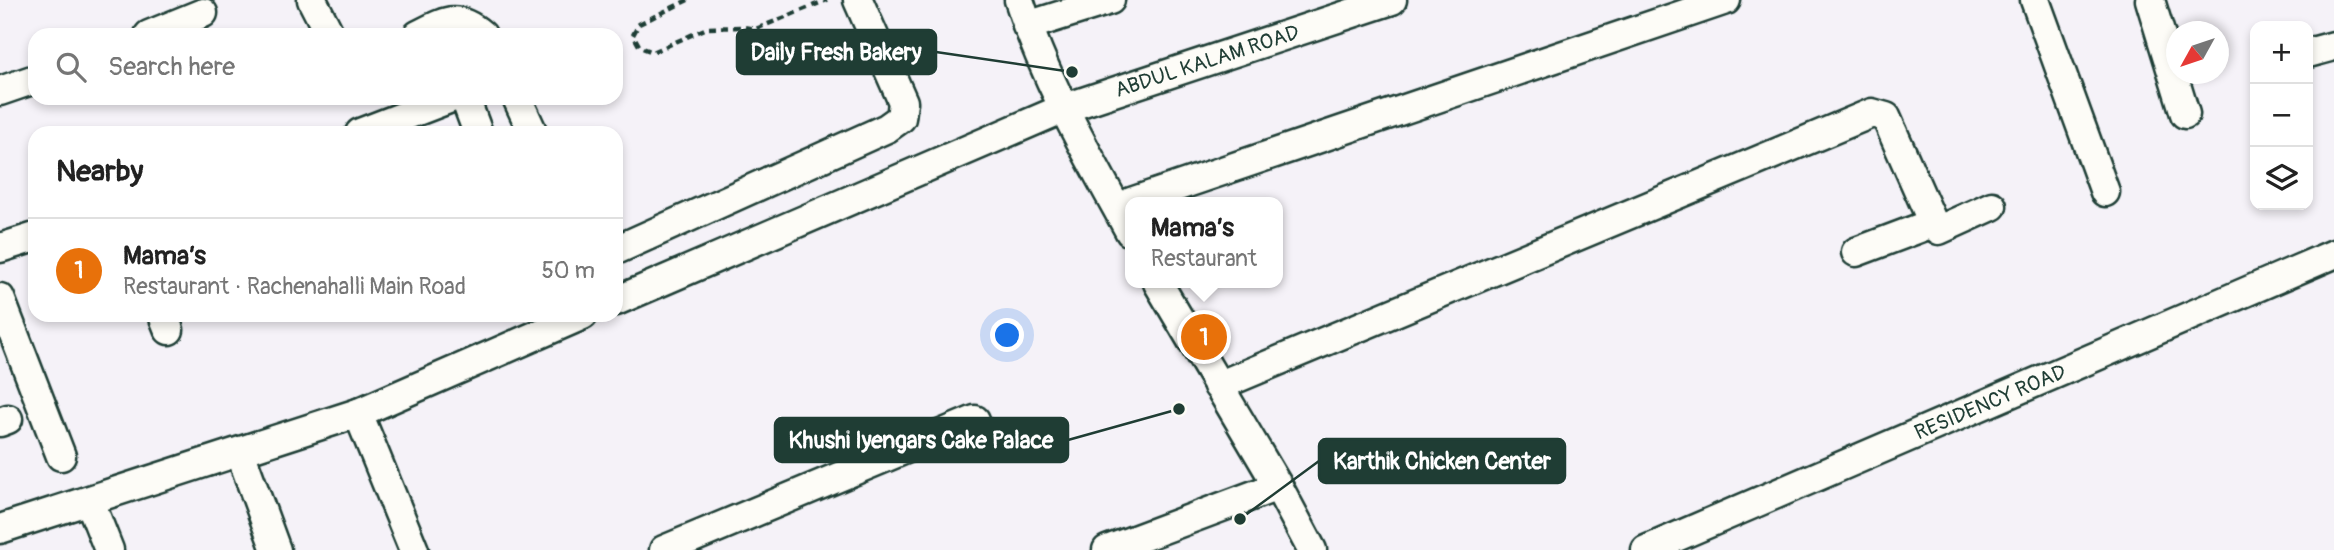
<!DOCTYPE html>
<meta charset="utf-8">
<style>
body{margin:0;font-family:Pangolin,sans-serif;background:#f2f2f2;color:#222}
.controls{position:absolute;right:21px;top:21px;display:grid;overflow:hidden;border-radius:14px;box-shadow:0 4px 10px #0003}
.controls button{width:63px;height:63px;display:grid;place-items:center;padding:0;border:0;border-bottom:2px solid #e0e0e0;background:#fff;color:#222;font:35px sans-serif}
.compass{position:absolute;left:2166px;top:21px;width:63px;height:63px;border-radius:50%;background:#fff;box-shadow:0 4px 10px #0003;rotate:230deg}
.you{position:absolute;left:1008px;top:336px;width:24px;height:24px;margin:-18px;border:5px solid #fff;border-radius:50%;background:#1a73e8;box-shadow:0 0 0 10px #1a73e833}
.badge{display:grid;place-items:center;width:46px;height:46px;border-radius:50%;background:#b45309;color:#fff;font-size:23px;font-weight:700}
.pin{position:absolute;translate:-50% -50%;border:4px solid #fff;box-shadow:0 2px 7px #0006}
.popup{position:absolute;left:1125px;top:197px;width:158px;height:91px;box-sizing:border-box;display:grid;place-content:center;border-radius:14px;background:#fff;filter:drop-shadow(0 2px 5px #0005);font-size:23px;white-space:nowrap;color:#767676}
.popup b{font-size:26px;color:#222}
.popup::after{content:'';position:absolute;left:50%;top:100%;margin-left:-14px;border:14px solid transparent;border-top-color:#fff}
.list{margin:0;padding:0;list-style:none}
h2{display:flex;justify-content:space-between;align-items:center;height:91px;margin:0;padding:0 28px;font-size:30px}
h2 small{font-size:23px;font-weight:400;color:#767676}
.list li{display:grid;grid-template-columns:46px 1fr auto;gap:21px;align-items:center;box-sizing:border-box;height:105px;padding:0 28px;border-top:2px solid #e0e0e0}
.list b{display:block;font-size:26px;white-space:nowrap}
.list p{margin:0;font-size:23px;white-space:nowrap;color:#767676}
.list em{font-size:23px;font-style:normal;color:#767676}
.icon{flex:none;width:38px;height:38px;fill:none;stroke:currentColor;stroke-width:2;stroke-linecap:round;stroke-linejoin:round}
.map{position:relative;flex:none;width:2334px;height:550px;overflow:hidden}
.search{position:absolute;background:#fff;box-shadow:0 4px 10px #0003;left:28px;top:28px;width:595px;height:77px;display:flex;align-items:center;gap:18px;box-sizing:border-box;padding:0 24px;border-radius:21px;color:#767676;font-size:26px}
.panel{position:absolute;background:#fff;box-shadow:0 4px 10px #0003;left:28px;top:126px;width:595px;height:196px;border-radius:21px}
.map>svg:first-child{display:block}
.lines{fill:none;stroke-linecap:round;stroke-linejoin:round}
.minor-casing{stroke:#1f3d34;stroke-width:33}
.path{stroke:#1f3d34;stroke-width:4.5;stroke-dasharray:7 5;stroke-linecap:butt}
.minor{stroke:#fdfcf7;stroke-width:28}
.labels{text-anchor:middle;stroke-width:5;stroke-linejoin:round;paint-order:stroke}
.street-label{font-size:21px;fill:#1f3d34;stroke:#fdfcf7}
.leader{fill:none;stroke:#1f3d34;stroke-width:2.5}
.callout-dot{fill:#1f3d34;stroke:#fdfcf7;stroke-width:2.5}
.callout{fill:#1f3d34;stroke:#1f3d34;stroke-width:2.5}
.callout-label{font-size:23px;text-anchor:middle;font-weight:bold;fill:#fff}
</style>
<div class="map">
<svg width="2334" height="550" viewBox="0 0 2334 550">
<rect width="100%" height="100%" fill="#f5f2f8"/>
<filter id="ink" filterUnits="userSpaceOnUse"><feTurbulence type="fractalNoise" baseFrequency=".0143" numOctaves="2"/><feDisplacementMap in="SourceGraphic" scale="14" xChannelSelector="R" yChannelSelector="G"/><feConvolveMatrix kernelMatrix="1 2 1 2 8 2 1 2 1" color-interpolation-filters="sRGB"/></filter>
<g filter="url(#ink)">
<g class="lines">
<defs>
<g id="minor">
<path d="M312,0L330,35"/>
<path d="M1019,0C1046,83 1089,157 1130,232"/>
<path d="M2035,0L2105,192"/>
<path d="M2150,0L2185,114"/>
<path d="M1027,26L1110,0"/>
<path d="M149,35L203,13"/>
<path d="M418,35C446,21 456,13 482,35"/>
<path d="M2308,53L2334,46"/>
<path d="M0,91L35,79"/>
<path d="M465,98L478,133"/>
<path d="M517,98L533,133"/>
<path d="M360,133L451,98"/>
<path d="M1131,202L1726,0"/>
<path d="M0,248L35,237"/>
<path d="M616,250L887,128L901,118L903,102L858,0"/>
<path d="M1856,252L1933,223"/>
<path d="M1158,283L1278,486L1312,550"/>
<path d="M0,298L61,456"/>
<path d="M616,301L1062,109L1392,0"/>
<path d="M163,315L169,330"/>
<path d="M1218,386L1872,113L1886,117L1933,223L1939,230L1992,206"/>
<path d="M358,413L414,550"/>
<path d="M0,422L8,419"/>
<path d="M240,452L276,550"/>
<path d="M90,502L109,550"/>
<path d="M0,529L358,413L583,315"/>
<path d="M664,550L975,420"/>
<path d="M1107,550L1278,486"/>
<path d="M1646,550L2334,254"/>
</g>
</defs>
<use href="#minor" class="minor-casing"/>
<path class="path" d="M688,0L639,24L633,35L640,47L653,52L707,28L743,27L756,29L827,0"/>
<use href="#minor" class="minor"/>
</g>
</g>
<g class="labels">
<g class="street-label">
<text transform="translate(1207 61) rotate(-18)" y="7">ABDUL KALAM ROAD</text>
<text transform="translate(1990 402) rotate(-23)" y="7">RESIDENCY ROAD</text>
</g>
</g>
<path class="leader" d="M1072 72L936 52M1179 409L1068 440M1240 519L1319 461"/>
<g class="callout-dot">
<circle cx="1072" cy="72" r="7"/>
<circle cx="1179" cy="409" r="7"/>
<circle cx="1240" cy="519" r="7"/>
</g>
<g class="callout">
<rect x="737" y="30" width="199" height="44" rx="7"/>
<rect x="775" y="418" width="293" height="44" rx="7"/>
<rect x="1319" y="439" width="246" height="44" rx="7"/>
</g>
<g class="callout-label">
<text x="836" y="60">Daily Fresh Bakery</text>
<text x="921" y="448">Khushi Iyengars Cake Palace</text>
<text x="1442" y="469">Karthik Chicken Center</text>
</g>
</svg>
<div class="controls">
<button>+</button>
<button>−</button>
<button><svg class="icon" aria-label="layers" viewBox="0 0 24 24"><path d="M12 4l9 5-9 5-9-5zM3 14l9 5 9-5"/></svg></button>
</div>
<svg class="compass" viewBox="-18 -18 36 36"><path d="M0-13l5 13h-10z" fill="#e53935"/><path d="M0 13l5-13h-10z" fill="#767676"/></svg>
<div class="you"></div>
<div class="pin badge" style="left:1204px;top:337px;background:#e8710a">1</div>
<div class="popup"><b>Mama’s</b>Restaurant</div>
<div class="search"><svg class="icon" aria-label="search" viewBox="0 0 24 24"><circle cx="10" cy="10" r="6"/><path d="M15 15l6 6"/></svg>Search here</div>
<section class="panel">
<h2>Nearby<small></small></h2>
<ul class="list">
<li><span class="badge" style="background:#e8710a">1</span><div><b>Mama’s</b><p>Restaurant · Rachenahalli Main Road</p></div><em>50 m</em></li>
</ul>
</section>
</div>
